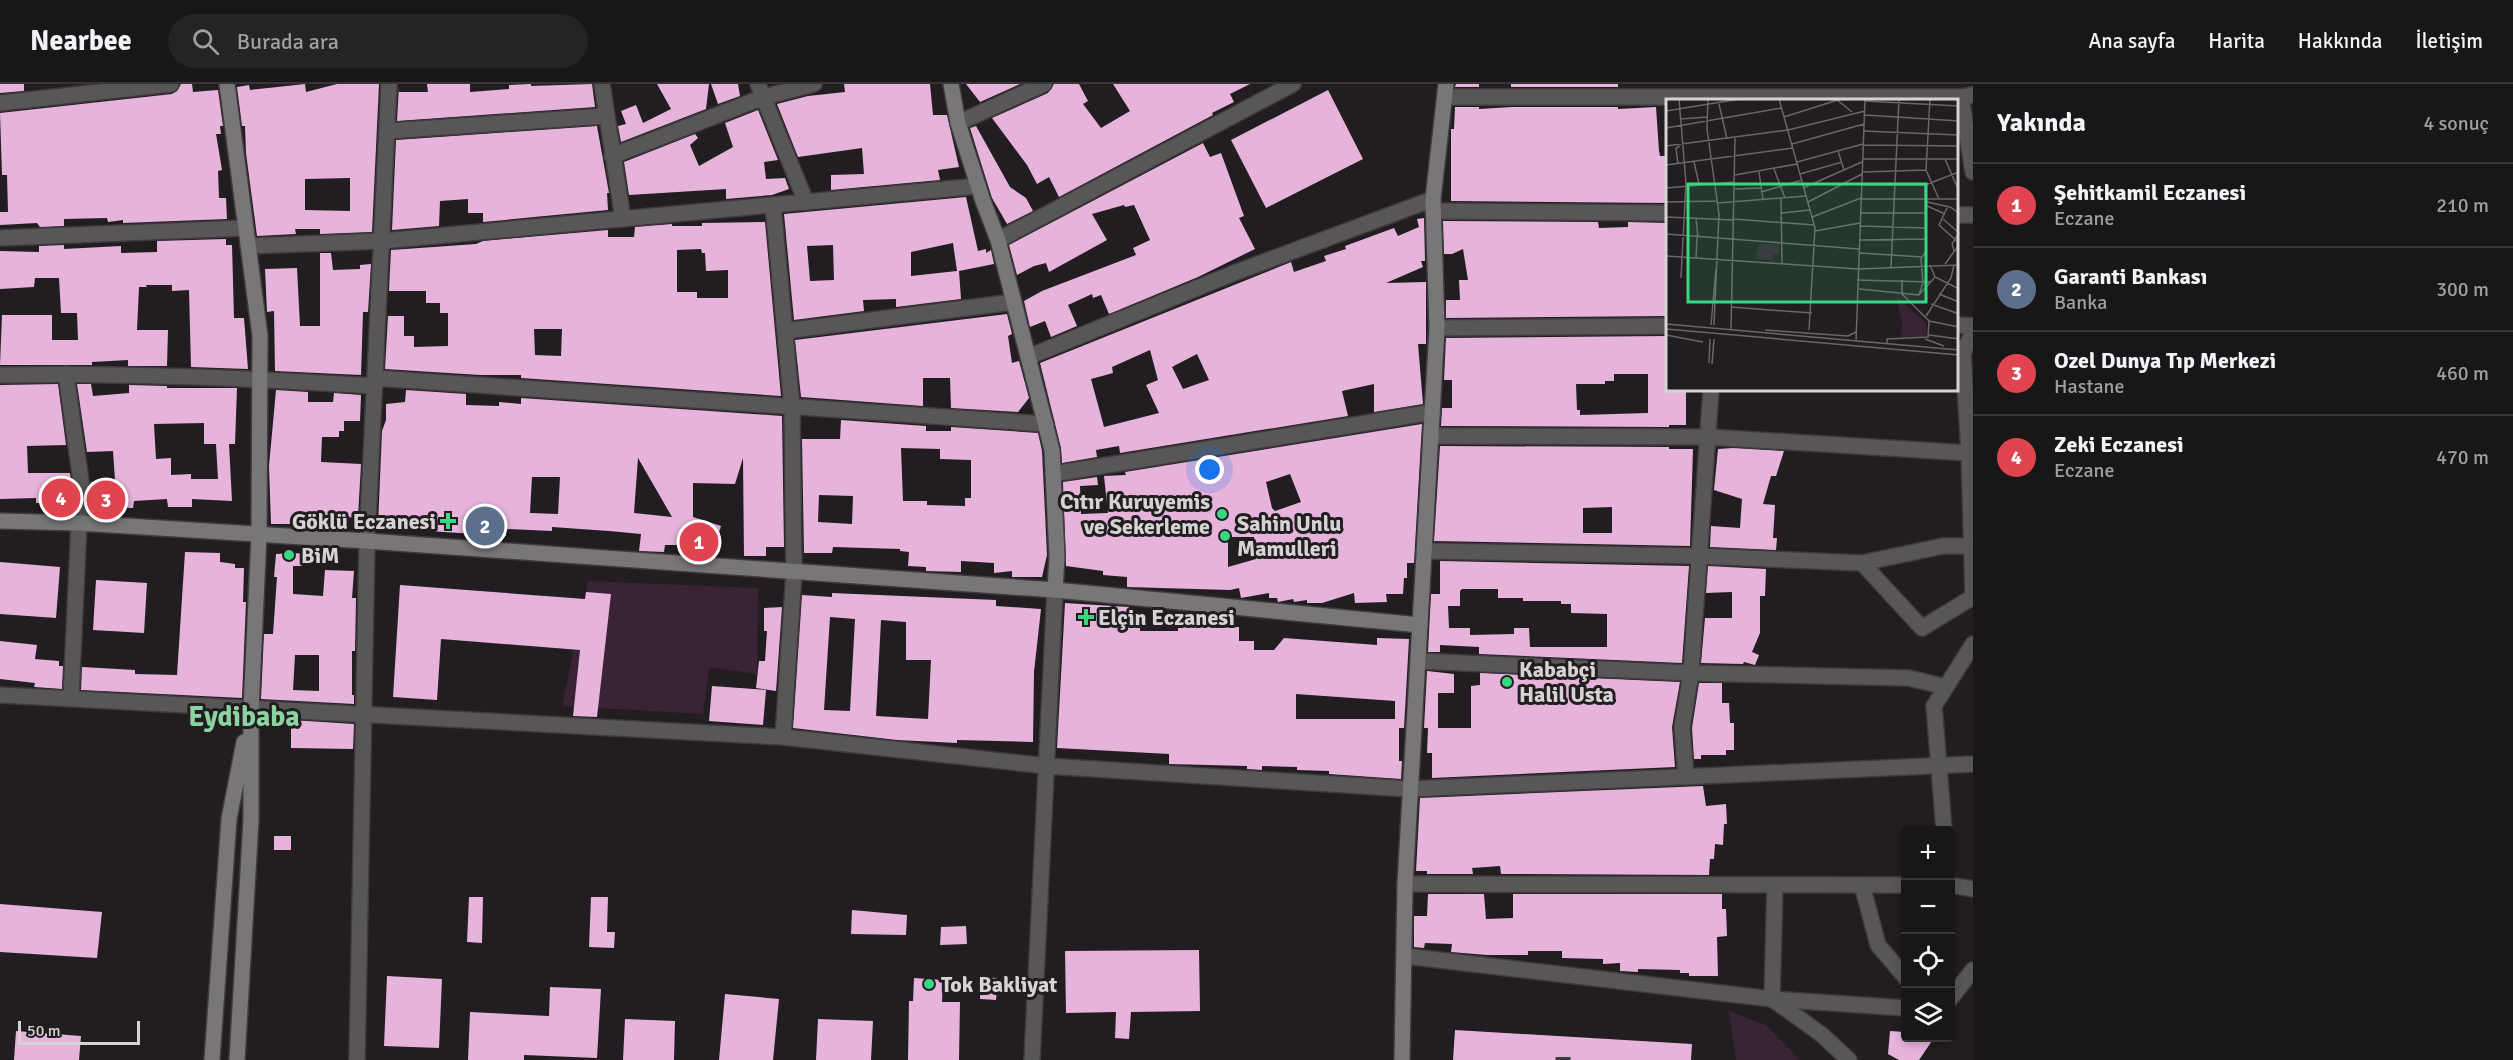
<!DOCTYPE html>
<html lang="tr">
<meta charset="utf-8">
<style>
body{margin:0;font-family:Signika,sans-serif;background:#262325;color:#f1f3f6}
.controls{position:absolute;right:18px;bottom:18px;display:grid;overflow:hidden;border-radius:6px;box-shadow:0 3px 9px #0003}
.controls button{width:54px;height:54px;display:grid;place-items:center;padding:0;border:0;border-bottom:2px solid #373537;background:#191618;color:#f1f3f6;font:30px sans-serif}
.scale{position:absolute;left:18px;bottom:15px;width:122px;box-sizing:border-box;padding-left:6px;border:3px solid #d6d3d5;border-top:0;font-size:16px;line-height:21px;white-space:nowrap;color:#d6d3d5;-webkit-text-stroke:4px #211d20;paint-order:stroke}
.you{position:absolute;left:1210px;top:386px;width:21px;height:21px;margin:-15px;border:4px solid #fff;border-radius:50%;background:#1a73e8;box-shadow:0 0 0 9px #1a73e833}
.badge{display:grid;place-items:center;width:39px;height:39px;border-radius:50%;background:#38d880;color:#fff;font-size:20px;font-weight:700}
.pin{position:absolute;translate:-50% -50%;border:3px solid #fff;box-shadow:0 2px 6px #0006}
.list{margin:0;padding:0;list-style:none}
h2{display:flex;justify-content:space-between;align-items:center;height:78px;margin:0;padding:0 24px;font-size:26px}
h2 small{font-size:20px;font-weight:400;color:#9f9fa2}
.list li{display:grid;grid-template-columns:39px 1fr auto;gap:18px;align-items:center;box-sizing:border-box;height:84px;padding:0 24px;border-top:2px solid #373537}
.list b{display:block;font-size:22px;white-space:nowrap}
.list p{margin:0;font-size:20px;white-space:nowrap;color:#9f9fa2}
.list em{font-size:20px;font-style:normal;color:#9f9fa2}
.icon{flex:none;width:33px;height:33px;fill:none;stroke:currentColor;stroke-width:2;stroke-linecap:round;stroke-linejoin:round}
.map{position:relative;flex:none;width:1973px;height:976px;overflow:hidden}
header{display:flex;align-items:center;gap:36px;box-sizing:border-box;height:84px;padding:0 30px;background:#191618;border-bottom:2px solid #373537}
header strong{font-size:28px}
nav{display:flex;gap:33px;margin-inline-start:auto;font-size:21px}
.search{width:420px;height:54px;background:#262325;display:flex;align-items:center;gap:15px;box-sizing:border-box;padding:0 21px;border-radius:33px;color:#9f9fa2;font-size:22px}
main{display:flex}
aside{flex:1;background:#191618}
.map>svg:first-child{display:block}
.green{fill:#3b2336}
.building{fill:#e6b4db;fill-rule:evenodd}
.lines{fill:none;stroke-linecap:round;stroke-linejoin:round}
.street-tunnel{stroke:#3c383b;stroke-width:15;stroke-dasharray:15 8;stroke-linecap:butt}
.street-casing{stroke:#3e3a3d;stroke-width:18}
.secondary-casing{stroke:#3e3a3d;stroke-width:18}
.street{stroke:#595658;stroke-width:15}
.secondary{stroke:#797679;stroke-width:15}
.poi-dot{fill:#38d880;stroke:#211d20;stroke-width:2}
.labels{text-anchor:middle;stroke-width:6;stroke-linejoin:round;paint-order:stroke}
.poi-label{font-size:22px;font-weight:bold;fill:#d6d3d5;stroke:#211d20;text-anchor:start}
.district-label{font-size:28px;font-weight:bold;fill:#8cd3a2;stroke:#211d20}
.inset-road{fill:none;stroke:#696668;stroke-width:1.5}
.view{fill:#38d880;fill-opacity:0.15;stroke:#38d880;stroke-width:3}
.inset-edge{fill:none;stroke:#d6d3d5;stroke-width:3}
</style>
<header>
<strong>Nearbee</strong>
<div class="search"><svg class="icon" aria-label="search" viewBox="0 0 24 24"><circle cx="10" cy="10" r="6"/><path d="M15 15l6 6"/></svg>Burada ara</div>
<nav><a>Ana sayfa</a><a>Harita</a><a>Hakkında</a><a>İletişim</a></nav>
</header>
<main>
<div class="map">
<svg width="1973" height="976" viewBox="0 0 1973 976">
<rect width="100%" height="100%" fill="#211d20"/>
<g class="green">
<path d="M588,497L758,504L757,590L709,583L703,630L562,622Z"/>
<path d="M1729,927L1766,941L1800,976H1736Z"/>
</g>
<g class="building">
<path d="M0,0H24V7L0,9Z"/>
<path d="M181,0H192L193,8L218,6L223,42H220L221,50H216L222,86L218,87L219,114H226L227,135L123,139V136L108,138L107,134L64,135V142L40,143L37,139L0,141V128H8L7,91H2L0,29L172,10L177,7Z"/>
<path d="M305,0L306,8L337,0H379L372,148L320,150V145H295L296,150L257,152L246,69L245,42H242L237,3L249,1L250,6ZM350,94V127L305,126V95Z"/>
<path d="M427,0H470V8L509,5V1L531,0V2L592,0L595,23L397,37L399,2V8H428Z"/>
<path d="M657,0H709L706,25L621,58L618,42L626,40L621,27L636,21L643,39L671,25Z"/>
<path d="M711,0H738L740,12L718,20Z"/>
<path d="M844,0H930L933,31H947L959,83L938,86L940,96L831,106V91L864,90L862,64L798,73L777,20L808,12L845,8Z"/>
<path d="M966,0H1020L980,18Z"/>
<path d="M1054,0H1079L1088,17L1083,20L1101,44L1130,27L1113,0H1250L1230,10L1234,18L1212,29L1213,31L1059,113L1049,93L1037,100L1027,81L992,34L1048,9Z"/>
<path d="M1456,0H1479V3H1455Z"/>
<rect x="1511" y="0" width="107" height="3"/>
<path d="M1328,6L1363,75L1266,124L1231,56Z"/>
<path d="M1455,23H1479V25L1512,23H1618V25L1656,23L1659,67L1660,72H1667V119L1451,117V45H1454Z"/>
<path d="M758,26L778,76L764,78L766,95L785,94L789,105L772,111L726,115V105L629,111L624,78L695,50L698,54L690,61L699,82L733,63L725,39Z"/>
<path d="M597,42L609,109H607L608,126L483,138V129H468V115L440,117L439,142L392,146L396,56Z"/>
<path d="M976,42L1010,103L1026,114L1033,127L1007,140L992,114L970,44Z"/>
<path d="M1203,59L1210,73L1221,69L1244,132L1239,134L1255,165L1198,193L1109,230L1101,211L1093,214L1092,210L1068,221L1077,242L1051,253L1045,237L1030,243L1024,217L1042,207L1136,171L1133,164L1150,156L1134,121L1125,123L1124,121L1092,130L1107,156L1049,188L1046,179L1034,182L1017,191L1009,161Z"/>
<path d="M966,113L978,167L986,165V169L991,166L994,180L959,187L961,215L896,223V215L863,216L864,227L794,236L784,130ZM953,159L957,187L911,192V168ZM833,161L834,196L810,197L807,162Z"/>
<path d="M1424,134L1425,177H1421L1423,183L1386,199L1426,198V260H1418L1423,320L1374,328V300L1342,307L1348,332L1120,369L1119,362L1096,366L1097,373L1062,379L1061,364L1040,279L1291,178L1294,188L1326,177L1324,172L1346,165L1345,162L1394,144L1398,152L1419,143L1417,135ZM1150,266L1158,296L1146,301L1159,329L1104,343L1091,295L1113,289L1112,283ZM1197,270L1209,296L1183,305L1172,283Z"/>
<path d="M1443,137L1598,138L1599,144L1628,143V138L1667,139V176H1665L1667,232L1446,234V216H1460L1459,196H1468L1463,165L1452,170H1444Z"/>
<path d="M765,138L781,312L521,294V291H480L385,285L388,232H404V252H414V263L448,262V229H440V219H426V207H389L391,166L476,160L483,157L608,146V153H634L635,143L672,140V142H702V139ZM701,165L702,169H705L706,187L728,186V214H697V208H677V166ZM534,245H562L561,272L535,271Z"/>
<path d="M226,155V161H232L234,234H244L248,285L191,283L189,206L172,207V201H146L147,203H139L137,246H168L167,282H128V276L92,278V281H0L2,231H52V256H78L77,229H61L59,194H35L34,203L0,205V167L39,168V162L64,161V165L121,162V169L157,168V157Z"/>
<path d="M320,169H331L333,186L360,185V181L371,180L368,228H363L361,291L275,287L274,227L267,228L265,185L297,184L300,242H320Z"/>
<path d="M1007,230L1012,250L1008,252L1012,279L1019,277L1029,314L1018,328L951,324L950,294H923V322L801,313L795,256Z"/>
<path d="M1667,252V306H1686V341H1669V343L1441,342L1442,324H1452V296H1444L1446,254ZM1614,290H1648V329L1580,331V326H1577L1576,300H1605V297H1614Z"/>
<path d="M58,300L66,361L27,362L28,389H70L74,419H36V414L0,415V301Z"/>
<path d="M77,300H91L93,312L129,309V301L167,302V304H237L235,360H229L232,417L192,415V423H168L167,415L134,417L133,424L95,423L91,398L115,396L113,367L87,368ZM204,339V360H216L218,395H191V390L171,391V374L156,375L154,340Z"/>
<path d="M276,306L308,308V318H333L334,309L361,311L360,337H344V347H339V353H322L321,378L361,380L358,433L293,436V440H271L269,382Z"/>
<path d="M406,306L466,310V321L499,322V318L521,320V314L782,332L784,463H766V472H744L743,374L735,400L693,399V433L721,442L717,455L700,452L699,461H665L664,468L639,467L641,450L609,447L552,443V447L506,445V452L413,446V442H378L382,347L386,336V320L405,318ZM638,374L672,433L634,429ZM532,393H560L558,430L530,429Z"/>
<path d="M841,336L926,342V347H951V343L1038,349L1042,367L1047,471L1042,493H1012V487L994,489V479L961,477V488L926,487V483L908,482L909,468L900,467V465L833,463L832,469H804L802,355H840ZM901,364L940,365V375L971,376V414H965V422L927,421V417H903ZM819,411L853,412L852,440L818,438Z"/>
<path d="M1422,340L1414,479H1407V494H1404L1403,510H1386L1387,518L1355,519L1354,509L1322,519H1307V516L1294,518L1293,515L1278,518L1277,514H1269V509L1241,514L1239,504L1230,506L1127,503V493L1103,491V487L1066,482L1063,398L1097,393L1098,401L1080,402L1081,430L1108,429L1104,392L1126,391L1125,388ZM1290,390L1301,418L1275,427L1272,424L1266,398ZM1228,453H1254L1256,475L1228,483Z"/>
<path d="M1440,362L1669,363V365H1693L1690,462L1434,457ZM1612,423V449H1583V424Z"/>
<path d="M1733,364L1784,367L1776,392H1771L1763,420L1775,421L1773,454H1777L1776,466L1710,463L1711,442L1740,444L1742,415L1714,406L1718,365Z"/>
<path d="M185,468L220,469V478L235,480V484H244L243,518H246L242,614L81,606L82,583L135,586V590L177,591Z"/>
<path d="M293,469L307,470L306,482H293V510L323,512L325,486L354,487L352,514H356L355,567H352V611H354V620L261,615L264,550H273L277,493H274L276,470ZM295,571H319V607L293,606Z"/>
<path d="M1440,477L1689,482L1682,579L1479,570V563L1440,561V568H1428L1431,510H1440ZM1462,505H1498V514H1523V517H1561V520H1571V529L1607,530V563H1530L1529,544H1514V550L1470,551V544H1449L1448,522H1460V507Z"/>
<path d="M0,478L60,483L56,534L0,530Z"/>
<path d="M1708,482L1766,485L1765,512H1760V549L1752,568L1759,571L1755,581L1744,578L1743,580L1701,579L1705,534H1732V508L1706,509Z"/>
<path d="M96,496L147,499L144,549L93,546Z"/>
<path d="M400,501L585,515L586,508L611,510L597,633L573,632L580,566L441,555L437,616L393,613Z"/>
<path d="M832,509L996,516V522L1041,525L1034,588L1033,658L957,656V659L897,656L793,644L802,511L832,513ZM830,533L855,535L850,627L824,626ZM881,536L906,538V576H931L928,635L876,632Z"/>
<path d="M1065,519L1129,523L1128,536H1140V547H1178V540H1215V544L1239,543V557H1254V566H1274L1284,554L1377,561V554L1409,555L1404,644H1399V677H1402L1401,695L1329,690V687L1297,686V683L1262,682V686L1247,685V682L1169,680V670L1057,664ZM1296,610L1395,617V635H1296Z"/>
<path d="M782,523L776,607L756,604L759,577H765L767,547H764V524Z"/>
<path d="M0,557L37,561L35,575L59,577V582H63L62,605L34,603L35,599L0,595Z"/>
<path d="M1427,587L1454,590V609H1438V644H1424Z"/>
<path d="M1480,589L1680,598L1672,643L1675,683L1432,694V669H1427L1428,644H1471V602L1480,601Z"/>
<path d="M1699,599H1722V619H1729L1730,639H1734V666H1726V671H1701V675H1694L1692,644Z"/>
<path d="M712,602L766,606L763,641L709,637Z"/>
<path d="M291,636L354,640L353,665L291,664Z"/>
<path d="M1703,702L1706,722L1726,720L1727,740H1724L1723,761L1715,760L1714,775H1710L1709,791L1501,790L1500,782L1472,784L1473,790H1427V787H1416L1420,714Z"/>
<rect x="274" y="752" width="17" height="14"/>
<path d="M1428,810H1484L1486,835L1513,834V810H1722V825H1726L1727,852L1717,853L1718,892H1689V889H1680V886L1638,885V888L1620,887V879L1603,880V875L1562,874V867H1528V871H1487L1451,868L1452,860L1425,859L1424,864L1414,863V832H1427Z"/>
<path d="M469,813H483L482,859L467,858Z"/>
<path d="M591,813H608L607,848H615L614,864L589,863Z"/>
<path d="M0,820L102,828L97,874L0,868Z"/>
<path d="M852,826L907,831L906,851L851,850Z"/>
<path d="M966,842L967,860L940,861L941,843Z"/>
<path d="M1199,866L1200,927L1131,928L1129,955L1115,954L1116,928L1066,929L1065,867Z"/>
<path d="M387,892L442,895L439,964L384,962Z"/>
<path d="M981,893L998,894L996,916L980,915Z"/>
<path d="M914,894L943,896L942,918H960L959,976H908L909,917H913Z"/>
<path d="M550,903L601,905L597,974L524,971V976H468L470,928L549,932Z"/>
<path d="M725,910L779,915L773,976H719Z"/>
<path d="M625,935L675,937L674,976H623Z"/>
<path d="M818,935L873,937L871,976H816Z"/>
<path d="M1455,946L1692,960L1691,976H1453Z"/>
<path d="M16,947L81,952L79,976H14Z"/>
<path d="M1890,947L1905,948V954H1934L1919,976H1899L1888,970Z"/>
</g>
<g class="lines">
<path class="street-tunnel" d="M1563,976V973"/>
<defs>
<g id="street">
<path d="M602,0L623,135"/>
<path d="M758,0L806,118"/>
<path d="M1446,13H1961L1973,11"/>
<path d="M1961,13L1973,88"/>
<path d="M0,19L171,0"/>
<path d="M958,39L1044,0"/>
<path d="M388,47L606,32"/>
<path d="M612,72L764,13L814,0"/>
<path d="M773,121L792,323L794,488L783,653"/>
<path d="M1433,127L1667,129"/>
<path d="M1956,131H1973"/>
<path d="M0,154L246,144"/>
<path d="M998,156L1293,0"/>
<path d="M248,162L382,157L978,102"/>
<path d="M1956,241L1973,242"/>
<path d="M1437,244L1667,242"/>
<path d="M785,247L1014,218"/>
<path d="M1973,248L1963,269L1969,369L1973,509"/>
<path d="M1028,273L1234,189L1433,115"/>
<path d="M66,290L87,440"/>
<path d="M0,291C125,289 250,294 375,302"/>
<path d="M375,294L1046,340"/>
<path d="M1431,352L1708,353L1969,369"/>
<path d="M1053,390L1433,328"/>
<path d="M1424,467L1698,472L1862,479L1943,462H1971"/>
<path d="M1862,479L1922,544L1973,513"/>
<path d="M1418,577L1691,589L1909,594L1946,603"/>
<path d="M0,611L783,653L1047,682L1410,705L1973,680"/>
<path d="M71,613L79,439"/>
<path d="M1686,693L1682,644L1691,589L1711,306"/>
<path d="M1944,746L1934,622L1973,560"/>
<path d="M1405,800L1906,801"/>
<path d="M1775,801L1772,915L1821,950L1849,976"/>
<path d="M1862,801L1878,861L1906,894"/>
<path d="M1950,801L1973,805"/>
<path d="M1405,872L1772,915L1906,924"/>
<path d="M1950,915L1973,886"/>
<path d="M357,976L367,457L389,0"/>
<path d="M1032,976L1055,506"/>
</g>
<g id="secondary">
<path d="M227,0L260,252L259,451L251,626V736L237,976"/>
<path d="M951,0L958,39L983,117L998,156L1052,366L1057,473L1055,506"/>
<path d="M0,437L79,439L367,457L1055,506L1420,541"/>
<path d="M212,976L229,735L244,658"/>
<path d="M1402,976L1405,800L1437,244L1433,115L1446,0"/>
</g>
</defs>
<use href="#street" class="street-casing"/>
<use href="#secondary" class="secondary-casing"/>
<use href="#street" class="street"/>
<use href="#secondary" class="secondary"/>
</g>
<g class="poi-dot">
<circle cx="1222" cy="430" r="6"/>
<path d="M445 428h6v6h6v6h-6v6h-6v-6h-6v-6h6z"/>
<circle cx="1225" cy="452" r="6"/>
<circle cx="289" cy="471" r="6"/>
<path d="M1083 524h6v6h6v6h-6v6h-6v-6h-6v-6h6z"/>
<circle cx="1507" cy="598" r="6"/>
<circle cx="929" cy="900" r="6"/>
</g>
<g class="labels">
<g class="poi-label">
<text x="1210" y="425" text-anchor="end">Cıtır Kuruyemis<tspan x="1210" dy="25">ve Sekerleme</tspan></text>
<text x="436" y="445" text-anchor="end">Göklü Eczanesi</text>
<text x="1237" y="447">Sahin Unlu<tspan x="1237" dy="25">Mamulleri</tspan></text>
<text x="301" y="479">BiM</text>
<text x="1098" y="541">Elçin Eczanesi</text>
<text x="1519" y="593">Kababçi<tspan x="1519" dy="25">Halil Usta</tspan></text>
<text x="941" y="908">Tok Bakliyat</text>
</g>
<g class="district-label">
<text x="244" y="642">Eydibaba</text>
</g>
</g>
<g transform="translate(1666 15)">
<rect width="292" height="292" fill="#211d20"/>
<path d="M93,145H113V156L107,155V161L89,160ZM230,197L260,224V237L235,238L236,222Z" fill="#3b2336"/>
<path class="inset-road" d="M13,0L20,84L15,179M42,0L41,30L53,115L48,226M113,0L149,129L143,231M170,0L186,13M264,0L260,71L273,100M198,2L293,7M53,5L61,40M0,12L74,0M199,16L293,22M118,18L175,0M15,20L41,18M0,29L116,9M197,32L293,36M126,45L198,25M197,46L293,47M0,47L122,31L199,12M172,52L178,71M197,60H293M279,60L293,92M28,63L33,85M131,63L197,45M12,65L10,49L14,47M0,66L127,49M108,70L119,99M93,73L97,101M197,73L260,71M134,75L176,63M69,76L131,65M196,86H259L293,73M0,89L69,83M137,89L196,63M69,90L95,89M95,93L136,81M115,99L116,164M195,100H293M0,103L51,102M142,103L196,75M261,103L284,108L293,114M52,104L140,97M261,107L279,115M282,107L273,126L293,144M116,114L144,111M195,114H260M0,118L67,121M146,118L195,99M30,120L32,138M67,120L148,126M277,120L293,134M195,127L260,129M149,132L194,124M0,135L193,150M194,141L260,140M288,152L286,145L293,134M194,154L257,158M0,157L192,170L293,166M30,159L31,138M279,165L293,146M264,166L269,178L293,190M225,168L233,0M191,181L265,183M193,190L253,196L269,178M273,195L293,203M253,196L257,184L255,160L260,152L259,86M265,205L293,215M65,208L146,214M260,217L285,179L288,166M263,222L293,228M0,225L293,251M45,226L50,170M0,230L293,256M65,230L69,39M99,231L182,237L190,233M0,236L37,243M263,236L293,240M259,240L278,247M190,242L199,0M221,244V240L262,238L263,222L236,195V181M43,264L44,240M46,265L48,240"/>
<path class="view" d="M22,85H260V203H22Z"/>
<rect width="292" height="292" class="inset-edge"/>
</g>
</svg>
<div class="controls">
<button>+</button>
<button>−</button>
<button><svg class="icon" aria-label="locate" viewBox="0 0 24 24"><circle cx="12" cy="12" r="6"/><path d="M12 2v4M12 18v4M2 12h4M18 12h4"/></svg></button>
<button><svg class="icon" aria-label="layers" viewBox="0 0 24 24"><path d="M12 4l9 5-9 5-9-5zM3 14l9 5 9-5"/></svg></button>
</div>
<div class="scale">50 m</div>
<div class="you"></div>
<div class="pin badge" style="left:699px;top:458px;background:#e0444e">1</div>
<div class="pin badge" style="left:485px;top:442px;background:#5c6f8a">2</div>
<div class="pin badge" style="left:106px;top:416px;background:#e0444e">3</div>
<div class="pin badge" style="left:61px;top:414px;background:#e0444e">4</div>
</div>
<aside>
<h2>Yakında<small>4 sonuç</small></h2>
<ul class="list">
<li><span class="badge" style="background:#e0444e">1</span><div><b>Şehitkamil Eczanesi</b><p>Eczane</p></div><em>210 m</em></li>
<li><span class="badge" style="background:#5c6f8a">2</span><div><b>Garanti Bankası</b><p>Banka</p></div><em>300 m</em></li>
<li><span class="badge" style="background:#e0444e">3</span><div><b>Ozel Dunya Tıp Merkezi</b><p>Hastane</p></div><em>460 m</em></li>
<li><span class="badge" style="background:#e0444e">4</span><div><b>Zeki Eczanesi</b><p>Eczane</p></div><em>470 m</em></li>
</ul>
</aside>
</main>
